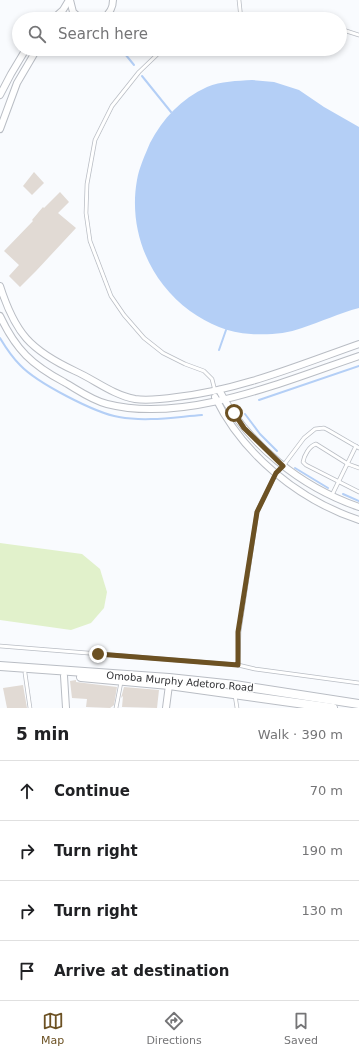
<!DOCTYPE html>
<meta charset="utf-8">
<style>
body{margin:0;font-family:"DejaVu Sans",sans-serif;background:#f6f6f6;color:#202124}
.stop{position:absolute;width:12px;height:12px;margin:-9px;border:3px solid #6c5123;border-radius:50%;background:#fff}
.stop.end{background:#6c5123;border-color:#fff;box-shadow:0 1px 4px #0008}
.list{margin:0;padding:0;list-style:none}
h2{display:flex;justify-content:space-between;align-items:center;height:52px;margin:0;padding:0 16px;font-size:17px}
h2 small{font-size:13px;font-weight:400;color:#757577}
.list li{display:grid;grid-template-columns:26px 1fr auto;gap:12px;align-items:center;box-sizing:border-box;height:60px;padding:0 16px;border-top:1px solid #e0e0e0}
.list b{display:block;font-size:15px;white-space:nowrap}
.list em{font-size:13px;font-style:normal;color:#757577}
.icon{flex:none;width:22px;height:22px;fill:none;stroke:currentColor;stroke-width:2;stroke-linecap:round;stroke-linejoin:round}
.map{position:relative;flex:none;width:359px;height:708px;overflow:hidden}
.search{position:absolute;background:#fff;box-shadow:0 2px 6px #0003;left:12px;right:12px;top:12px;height:44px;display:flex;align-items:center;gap:10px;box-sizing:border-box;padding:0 14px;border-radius:22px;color:#757577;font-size:15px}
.sheet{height:292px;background:#fff}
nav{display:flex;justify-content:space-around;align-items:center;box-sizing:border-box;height:56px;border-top:1px solid #e0e0e0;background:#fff;font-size:11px;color:#757577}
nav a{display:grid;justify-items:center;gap:2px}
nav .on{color:#6c5123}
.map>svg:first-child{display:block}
.green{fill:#e1f1cb}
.water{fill:#b4cff6}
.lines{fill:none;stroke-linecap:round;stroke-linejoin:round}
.stream{stroke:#b4cff6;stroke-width:2}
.building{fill:#e1dad4}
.service-casing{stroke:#b9bdc4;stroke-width:4.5}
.minor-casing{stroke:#b9bdc4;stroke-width:8}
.tertiary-casing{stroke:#b9bdc4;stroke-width:10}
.service{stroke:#fff;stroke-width:3}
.minor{stroke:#fff;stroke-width:6}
.tertiary{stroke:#fff;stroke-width:8}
.route{stroke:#6c5123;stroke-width:5}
.labels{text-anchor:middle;stroke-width:3;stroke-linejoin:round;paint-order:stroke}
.street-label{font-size:10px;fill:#303134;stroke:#fff}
</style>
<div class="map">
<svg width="359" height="708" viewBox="0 0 359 708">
<rect width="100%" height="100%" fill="#f9fbfe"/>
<path class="green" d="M0,543L82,554L100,569L107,592L104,608L91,623L71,630L0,620Z"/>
<path class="water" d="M252,80L274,82L299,90L324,107L359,127V308C339,313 321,322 302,328C286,334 268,335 251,334C228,333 209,324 190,311C149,281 128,230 137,180C139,168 145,155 150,143C163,118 181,99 207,87C221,81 237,81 252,80Z"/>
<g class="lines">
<g class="stream">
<path d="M121,49L134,65"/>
<path d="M142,76L171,112"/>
<path d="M0,338C6,348 12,357 20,365C37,383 95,413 119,417C146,422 175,417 202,415"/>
<path d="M219,350L226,330"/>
<path d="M259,400L359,366"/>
<path d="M245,414L260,434L277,451"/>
<path d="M295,468L328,488"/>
<path d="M343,494L359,501"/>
</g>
</g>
<g class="building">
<path d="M34,172L44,183L32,195L23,186Z"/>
<path d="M60,192L69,202L58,213L76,228L36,271L20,287L9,276L19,265L4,251L33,221L32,220L43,207L44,208Z"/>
<path d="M76,680V682L117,687L114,705L110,708L86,707L87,699L72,698L70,681Z"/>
<path d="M23,685L27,708H7L3,688Z"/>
<path d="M124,687L159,690L157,708L122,707L123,696L121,698Z"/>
</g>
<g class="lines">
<defs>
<g id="service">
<path d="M239,0L241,19"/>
<path d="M340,29L359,35"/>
<path d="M163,49L139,72L112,106L95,140L87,184L86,213L90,241L111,296L124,315L144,338L163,353L185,364L204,371L212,379L215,391"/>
<path d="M359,448L328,430L324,428L315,429L304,438L283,466L276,473L257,512L239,632L238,665L255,669L359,683"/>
<path d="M359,468L348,464L316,444C309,446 304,456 303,462L306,465L359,492"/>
<path d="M332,495L356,446"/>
<path d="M0,646L238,665"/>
<path d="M25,673L30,708"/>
<path d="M235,695L237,708"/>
<path d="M116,708L121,682"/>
</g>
<g id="minor">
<path d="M70,0L73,12L81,19"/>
<path d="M53,19L63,10L69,0"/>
<path d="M103,19C110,13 113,8 113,0"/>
<path d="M0,95L11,74L26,49"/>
<path d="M0,129L17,83L37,49"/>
<path d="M0,286C15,333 30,350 75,371C95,380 113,395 135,399C148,401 163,399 177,397C240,390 299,365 359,344"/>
<path d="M0,316C16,350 32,365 64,382C78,390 91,400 107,404C185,424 285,381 359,356"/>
<path d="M219,390C248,445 301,487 359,507"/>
<path d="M215,397C243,455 299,500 359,520"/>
<path d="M64,676L66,708"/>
<path d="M166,708L169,685"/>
</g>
<g id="tertiary">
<path d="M0,666L169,678L235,685L359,704"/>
<path d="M81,677L169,685L333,708"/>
</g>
</defs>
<use href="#service" class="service-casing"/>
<use href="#minor" class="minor-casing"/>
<use href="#tertiary" class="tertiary-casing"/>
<use href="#service" class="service"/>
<use href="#minor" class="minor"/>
<use href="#tertiary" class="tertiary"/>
</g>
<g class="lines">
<path class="route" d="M98,654L238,665V632L257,512L276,473L283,466L244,428L234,413"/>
</g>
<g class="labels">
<g class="street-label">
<text transform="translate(180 681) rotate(5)" y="4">Omoba Murphy Adetoro Road</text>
</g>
</g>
</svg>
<div class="stop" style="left:234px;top:413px"></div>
<div class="stop end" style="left:98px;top:654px"></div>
<div class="search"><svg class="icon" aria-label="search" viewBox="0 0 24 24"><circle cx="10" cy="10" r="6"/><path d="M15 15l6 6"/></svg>Search here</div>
</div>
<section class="sheet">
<h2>5 min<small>Walk · 390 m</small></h2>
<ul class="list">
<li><svg class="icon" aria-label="ahead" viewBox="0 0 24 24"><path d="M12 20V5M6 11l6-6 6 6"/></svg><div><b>Continue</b></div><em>70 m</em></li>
<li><svg class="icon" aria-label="right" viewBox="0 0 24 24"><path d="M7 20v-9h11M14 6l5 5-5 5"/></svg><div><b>Turn right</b></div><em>190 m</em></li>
<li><svg class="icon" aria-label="right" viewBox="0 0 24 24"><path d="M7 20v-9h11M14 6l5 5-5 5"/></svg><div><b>Turn right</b></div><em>130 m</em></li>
<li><svg class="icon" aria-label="arrive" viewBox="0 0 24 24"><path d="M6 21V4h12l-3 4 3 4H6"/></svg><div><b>Arrive at destination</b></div></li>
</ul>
</section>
<nav>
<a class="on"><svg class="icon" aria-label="map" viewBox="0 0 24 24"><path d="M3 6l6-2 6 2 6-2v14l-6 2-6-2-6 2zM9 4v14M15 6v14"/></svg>Map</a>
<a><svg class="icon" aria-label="directions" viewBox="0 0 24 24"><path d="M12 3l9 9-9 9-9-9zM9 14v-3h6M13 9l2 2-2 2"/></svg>Directions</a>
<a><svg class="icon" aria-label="saved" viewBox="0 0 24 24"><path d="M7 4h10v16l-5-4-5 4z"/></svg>Saved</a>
</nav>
